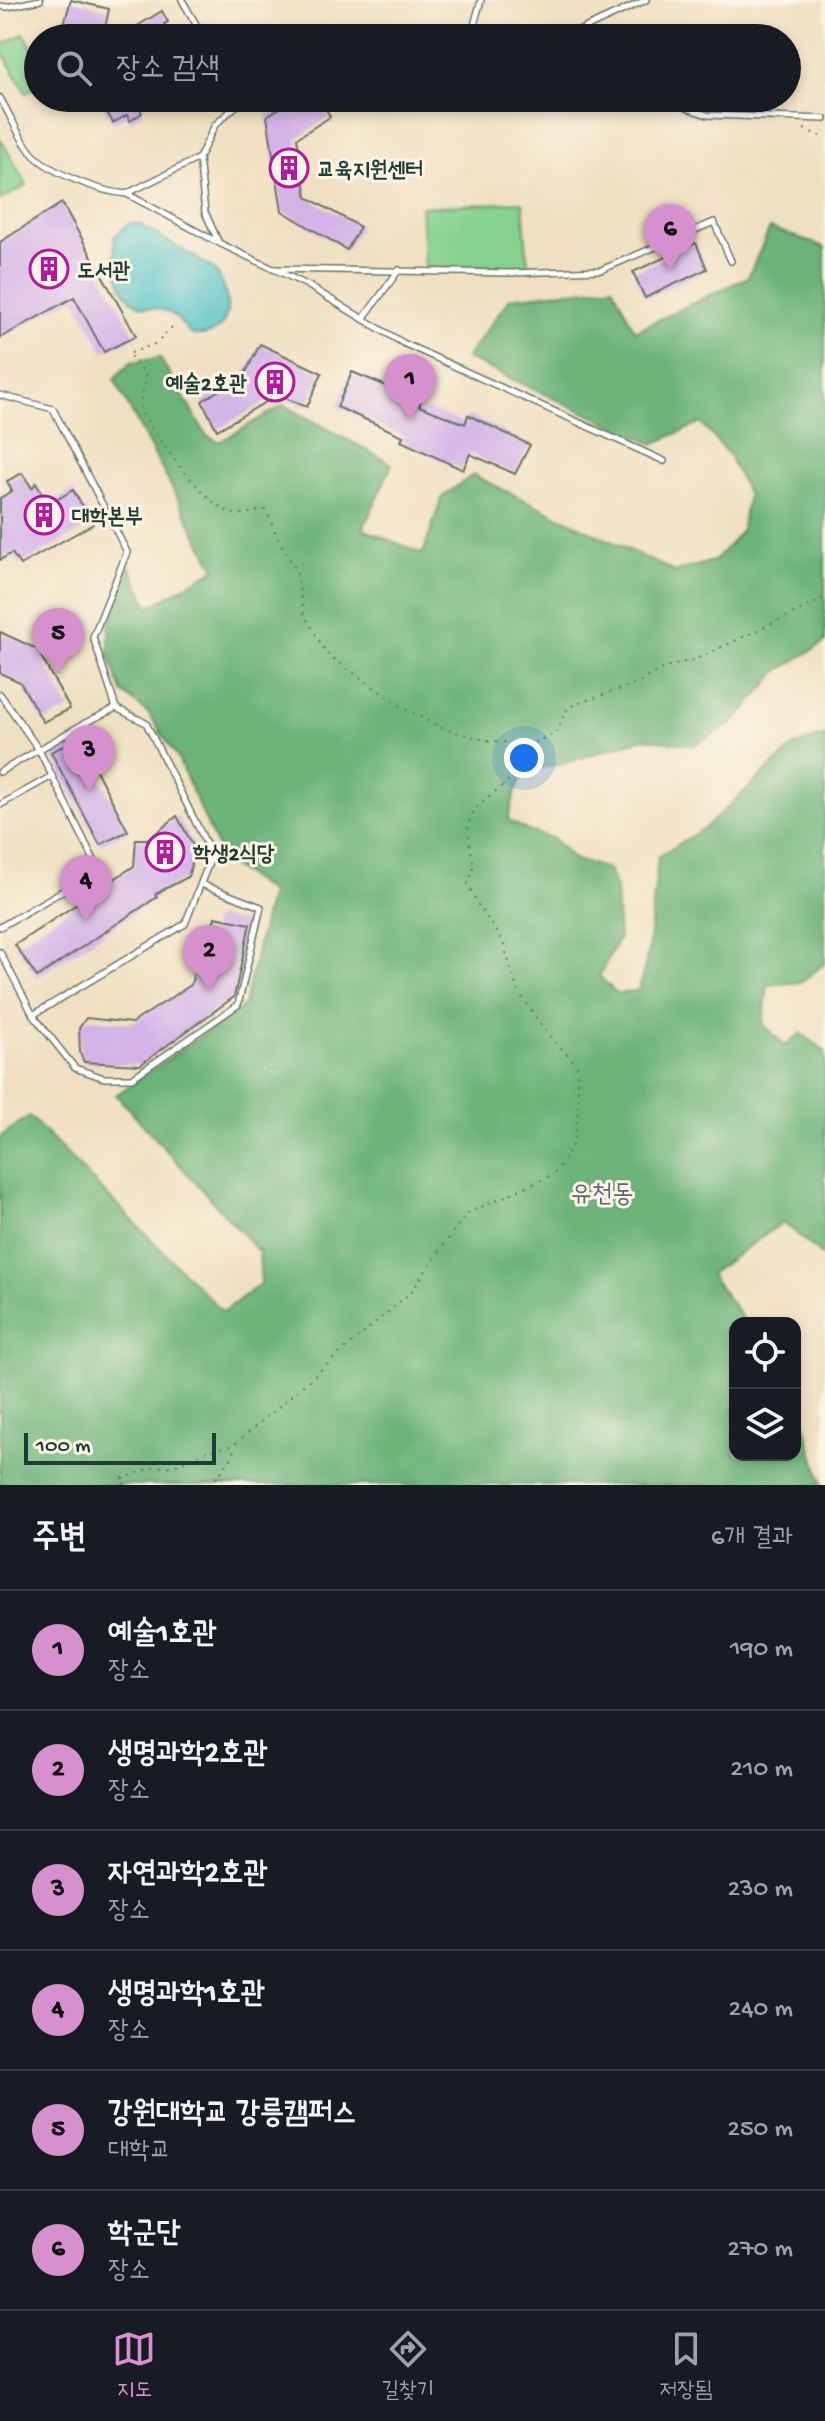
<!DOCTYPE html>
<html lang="ko">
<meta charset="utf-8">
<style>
body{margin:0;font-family:"Gochi Hand","Poor Story",sans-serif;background:#20242c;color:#f1f3f6}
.controls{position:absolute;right:24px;bottom:24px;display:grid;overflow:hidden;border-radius:16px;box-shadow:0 4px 12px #0003}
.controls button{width:72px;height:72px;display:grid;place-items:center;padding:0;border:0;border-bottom:2px solid #363941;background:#171b24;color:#f1f3f6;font:40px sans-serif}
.scale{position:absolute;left:24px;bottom:20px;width:192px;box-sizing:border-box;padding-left:8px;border:4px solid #1f3d34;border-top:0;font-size:22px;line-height:28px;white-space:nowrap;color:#1f3d34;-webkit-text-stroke:6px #fcf5e5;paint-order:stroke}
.you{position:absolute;left:524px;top:758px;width:28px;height:28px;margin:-20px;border:6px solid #fff;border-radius:50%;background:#1a73e8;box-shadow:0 0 0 12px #1a73e833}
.badge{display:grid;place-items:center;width:52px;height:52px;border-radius:50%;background:#d690ce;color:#111;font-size:26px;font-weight:700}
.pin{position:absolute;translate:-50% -66px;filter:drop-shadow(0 2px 4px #0008)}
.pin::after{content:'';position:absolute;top:42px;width:28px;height:24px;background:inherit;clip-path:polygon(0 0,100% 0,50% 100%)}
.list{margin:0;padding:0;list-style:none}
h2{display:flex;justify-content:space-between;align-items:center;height:104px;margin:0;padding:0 32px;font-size:34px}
h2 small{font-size:26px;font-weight:400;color:#9ea1a6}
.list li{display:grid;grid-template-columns:52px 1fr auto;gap:24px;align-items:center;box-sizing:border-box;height:120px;padding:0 32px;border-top:2px solid #363941}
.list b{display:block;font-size:30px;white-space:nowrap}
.list p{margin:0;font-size:26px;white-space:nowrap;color:#9ea1a6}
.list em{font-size:26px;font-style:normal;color:#9ea1a6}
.icon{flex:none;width:44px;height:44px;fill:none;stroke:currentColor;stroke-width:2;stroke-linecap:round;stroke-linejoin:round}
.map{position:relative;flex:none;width:825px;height:1485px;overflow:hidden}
.search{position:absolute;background:#171b24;box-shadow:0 4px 12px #0003;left:24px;right:24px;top:24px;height:88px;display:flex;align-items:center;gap:20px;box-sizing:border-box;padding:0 28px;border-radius:44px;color:#9ea1a6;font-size:30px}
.sheet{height:824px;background:#171b24}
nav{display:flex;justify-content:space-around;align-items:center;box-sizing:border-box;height:112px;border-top:2px solid #363941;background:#171b24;font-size:22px;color:#9ea1a6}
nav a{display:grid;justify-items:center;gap:4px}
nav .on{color:#d690ce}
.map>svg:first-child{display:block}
.green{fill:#85d18e;stroke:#528761;stroke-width:2}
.forest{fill:#6cb379;stroke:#467856;stroke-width:2}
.water{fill:#55c3c9;stroke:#3a807e;stroke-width:2}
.building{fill:#d3b2e8}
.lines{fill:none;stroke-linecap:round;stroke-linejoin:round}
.service-casing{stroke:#687665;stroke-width:8}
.path{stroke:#687665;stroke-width:2;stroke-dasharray:2 6;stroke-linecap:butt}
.service{stroke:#fff;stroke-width:5}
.labels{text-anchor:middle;stroke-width:6;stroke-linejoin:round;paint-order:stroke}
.poi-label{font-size:22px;font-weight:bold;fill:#1f3d34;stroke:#fcf5e5;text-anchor:start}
.quarter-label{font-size:26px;fill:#5e6673;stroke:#fcf5e5}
</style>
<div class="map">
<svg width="825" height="1485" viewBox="0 0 825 1485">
<rect width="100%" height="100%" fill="#fcf5e5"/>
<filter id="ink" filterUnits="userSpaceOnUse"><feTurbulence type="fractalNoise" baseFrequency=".0125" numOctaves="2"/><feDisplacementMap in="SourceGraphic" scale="16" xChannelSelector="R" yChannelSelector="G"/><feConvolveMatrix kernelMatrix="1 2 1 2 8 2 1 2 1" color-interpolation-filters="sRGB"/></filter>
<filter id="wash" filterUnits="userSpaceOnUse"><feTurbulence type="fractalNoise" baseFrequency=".006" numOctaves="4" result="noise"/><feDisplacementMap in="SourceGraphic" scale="32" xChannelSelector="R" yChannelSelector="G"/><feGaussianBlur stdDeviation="1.8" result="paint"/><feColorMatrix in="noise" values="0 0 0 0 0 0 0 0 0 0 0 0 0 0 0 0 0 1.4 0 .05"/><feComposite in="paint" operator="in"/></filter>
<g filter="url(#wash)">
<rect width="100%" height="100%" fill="#f0e0c1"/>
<g class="green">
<path d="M24,33L38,58V86L26,93L0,48V46Z"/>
<path d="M0,138L27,185L0,200Z"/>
<path d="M523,202L528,266L425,268L421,207Z"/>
</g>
<path class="forest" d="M770,228L825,247V642L777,672L733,723L694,745L644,738L559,765L525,770L515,793L508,820L528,831L554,839L573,859L608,869L616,889L619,938L599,976L617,994L639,990L648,952L658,857L706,827L794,746L825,735V963L802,982L768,985L763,1024L785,1046L801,1033L825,1051V1258L783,1222L710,1274L746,1323H735V1455H795V1390L822,1485H0V1137L29,1116L223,1312L261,1283L259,1252L116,1095L244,1006L270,892L223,860L178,759L149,714L122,692L109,656V626L129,566L149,607L215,569L114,379L131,362L160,358L207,436L219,442L284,405L392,464L363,529L423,554L442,497L473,475L675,572L716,560L741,531L748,495L728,454L701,423L653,444L466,358L510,298L613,286L635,331L748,277Z"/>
<path class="water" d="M129,223L139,224L214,269C234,295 235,339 192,335C186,329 181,322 174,316C166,309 156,308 145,307C117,301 115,260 114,237Z"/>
<g id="blocks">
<g class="building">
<path d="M71,0L109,9L103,38H60Z"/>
<path d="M162,11L168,22L164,24L172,38H140L134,28Z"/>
<path d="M99,98H154L139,107L142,113L130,121L127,115L113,123Z"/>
<path d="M296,98H321L330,117L297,138L307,197L360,227L347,250L282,211L267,116Z"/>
<path d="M62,203L136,336L104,352L74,297L0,338V242Z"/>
<path d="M696,243L707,269L645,298L633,272Z"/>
<path d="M260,344L322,373L307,407L278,395L217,430L202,401L245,374Z"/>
<path d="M352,372L421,400L419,406L465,424L468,415L530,445L515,474L470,454L463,470L401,441L403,436L337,407Z"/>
<path d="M22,473L32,488L36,483L48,505L73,490L93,524L20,565L12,553L0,560V498L12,491L7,481Z"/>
<path d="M0,632L37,649L70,709L43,722L20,682L0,673Z"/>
<path d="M79,738L128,831L100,845L51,752Z"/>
<path d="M177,816L195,849L188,877L155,894L157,897L37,977L15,945L134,866L136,839H149Z"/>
<path d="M215,917L250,924L234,997L140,1065L84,1062L80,1053L79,1028L86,1018L132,1023L191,985L199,951L206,954Z"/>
</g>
</g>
</g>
<g filter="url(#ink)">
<use href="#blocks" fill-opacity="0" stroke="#687665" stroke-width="2"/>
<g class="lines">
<defs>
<g id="service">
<path d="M182,0L204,38"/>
<path d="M0,6L7,7L40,0"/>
<path d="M471,36L481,0"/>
<path d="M409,38L442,33L482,38"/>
<path d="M563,38L646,0"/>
<path d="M0,98C10,115 19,137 31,152C49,173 100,192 127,194L219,243L307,285L403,343L664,461"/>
<path d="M659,98L707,115L825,119"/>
<path d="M199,158L205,212L218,241"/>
<path d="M128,193L199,158L215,125L237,105L251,98"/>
<path d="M273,269L511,273L601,270L714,222L731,261"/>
<path d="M363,319L399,270"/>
<path d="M0,395L53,409L127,552L93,637L116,708"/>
<path d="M0,694L39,750L99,870L0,927"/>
<path d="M0,772L85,723L116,708L146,723L212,855L185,924L33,1015L0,952"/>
<path d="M0,805L52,776"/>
<path d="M33,1015L75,1068L104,1078H132L238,1005L261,907L201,884"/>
</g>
</defs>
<use href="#service" class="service-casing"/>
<g class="path">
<path d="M804,129L825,138"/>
<path d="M172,327L157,343L128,354C160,385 138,378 141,412C156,436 207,509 235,514C245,516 255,510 266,510L279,541L296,570L304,614L327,654L405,709L444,729L485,740L529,745L556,733L568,707L640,682L659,670L701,657L825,598"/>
<path d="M124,1485L121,1479L154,1467L174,1466L204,1452L234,1445L411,1292L458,1225L470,1212L554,1174C584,1137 578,1109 577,1065L546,1032L517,989L503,942L478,905L468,884C470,878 473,871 473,866C473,851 466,838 469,823C475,797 503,792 515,773C521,764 523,754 529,745"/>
<path d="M211,1485L233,1456L234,1446"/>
</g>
<use href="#service" class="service"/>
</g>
</g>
<defs>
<symbol id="building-ring" viewBox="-11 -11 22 22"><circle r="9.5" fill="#fcf5e5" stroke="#b5179e" stroke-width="1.5"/><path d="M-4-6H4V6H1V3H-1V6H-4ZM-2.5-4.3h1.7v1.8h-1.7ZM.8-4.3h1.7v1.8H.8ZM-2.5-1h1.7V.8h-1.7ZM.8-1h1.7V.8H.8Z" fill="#b5179e"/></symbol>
</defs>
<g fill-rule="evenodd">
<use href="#building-ring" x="267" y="146" width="44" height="44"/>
<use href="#building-ring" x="27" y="247" width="44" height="44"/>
<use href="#building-ring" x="253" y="360" width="44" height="44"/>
<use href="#building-ring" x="22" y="493" width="44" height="44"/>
<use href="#building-ring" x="143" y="830" width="44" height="44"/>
</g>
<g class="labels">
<g class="poi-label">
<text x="317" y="176">교육지원센터</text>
<text x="77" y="277">도서관</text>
<text x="247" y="390" text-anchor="end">예술2호관</text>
<text x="72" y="523">대학본부</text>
<text x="193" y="860">학생2식당</text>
</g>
<g class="quarter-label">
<text x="602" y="1201">유천동</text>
</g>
</g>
</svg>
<div class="controls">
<button><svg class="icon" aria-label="locate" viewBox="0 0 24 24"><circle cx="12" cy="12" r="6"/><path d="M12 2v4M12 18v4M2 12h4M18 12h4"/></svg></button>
<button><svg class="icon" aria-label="layers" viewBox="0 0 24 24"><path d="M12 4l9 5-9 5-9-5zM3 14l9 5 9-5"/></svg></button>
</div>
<div class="scale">100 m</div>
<div class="you"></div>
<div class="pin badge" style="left:410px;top:420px">1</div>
<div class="pin badge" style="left:209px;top:991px">2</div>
<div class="pin badge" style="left:89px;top:791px">3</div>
<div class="pin badge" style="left:86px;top:921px">4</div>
<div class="pin badge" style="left:58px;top:674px">5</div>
<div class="pin badge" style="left:670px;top:270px">6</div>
<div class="search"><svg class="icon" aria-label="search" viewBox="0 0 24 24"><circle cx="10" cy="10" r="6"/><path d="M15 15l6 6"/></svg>장소 검색</div>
</div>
<section class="sheet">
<h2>주변<small>6개 결과</small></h2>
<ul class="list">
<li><span class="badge">1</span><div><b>예술1호관</b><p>장소</p></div><em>190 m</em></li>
<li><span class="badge">2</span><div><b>생명과학2호관</b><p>장소</p></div><em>210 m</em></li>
<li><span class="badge">3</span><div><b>자연과학2호관</b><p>장소</p></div><em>230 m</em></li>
<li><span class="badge">4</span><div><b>생명과학1호관</b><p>장소</p></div><em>240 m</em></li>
<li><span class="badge">5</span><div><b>강원대학교 강릉캠퍼스</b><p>대학교</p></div><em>250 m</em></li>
<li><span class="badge">6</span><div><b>학군단</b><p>장소</p></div><em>270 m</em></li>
</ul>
</section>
<nav>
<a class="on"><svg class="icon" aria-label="map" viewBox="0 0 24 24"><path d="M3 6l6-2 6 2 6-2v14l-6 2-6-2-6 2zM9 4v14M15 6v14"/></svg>지도</a>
<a><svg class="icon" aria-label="directions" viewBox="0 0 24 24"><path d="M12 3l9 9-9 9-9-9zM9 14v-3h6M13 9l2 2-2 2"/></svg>길찾기</a>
<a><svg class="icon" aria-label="saved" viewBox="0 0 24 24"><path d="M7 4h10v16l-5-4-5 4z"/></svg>저장됨</a>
</nav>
